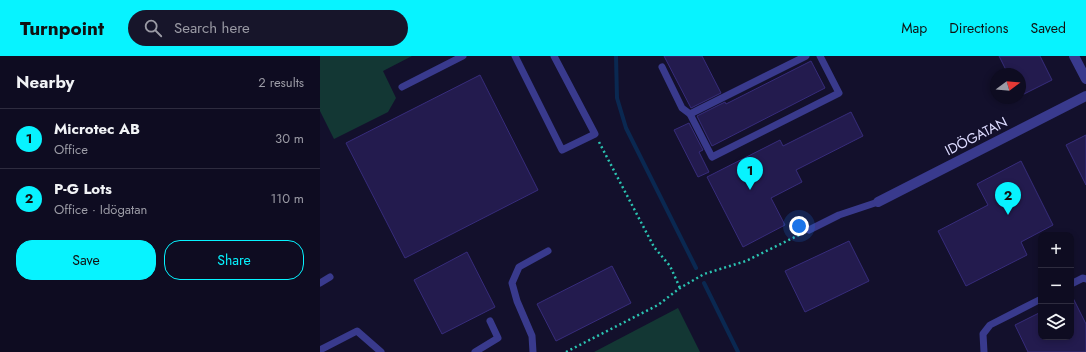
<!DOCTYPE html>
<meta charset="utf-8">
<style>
body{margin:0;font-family:Jost,sans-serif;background:#17152a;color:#f1f3f6}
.controls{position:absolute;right:12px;bottom:12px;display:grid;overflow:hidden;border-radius:8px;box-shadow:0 2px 6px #0003}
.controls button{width:36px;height:36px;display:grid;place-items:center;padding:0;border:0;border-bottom:1px solid #2e2c3f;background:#0e0c21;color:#f1f3f6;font:20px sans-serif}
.compass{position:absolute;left:670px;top:12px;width:36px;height:36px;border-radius:50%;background:#0e0c21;box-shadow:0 2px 6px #0003;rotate:74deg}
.you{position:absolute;left:479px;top:170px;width:14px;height:14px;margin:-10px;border:3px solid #fff;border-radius:50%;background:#1a73e8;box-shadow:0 0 0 6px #1a73e833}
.badge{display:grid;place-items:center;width:26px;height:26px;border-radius:50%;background:#07f3ff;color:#111;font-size:13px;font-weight:700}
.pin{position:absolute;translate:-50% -33px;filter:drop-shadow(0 1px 2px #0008)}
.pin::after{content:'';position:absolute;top:21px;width:14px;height:12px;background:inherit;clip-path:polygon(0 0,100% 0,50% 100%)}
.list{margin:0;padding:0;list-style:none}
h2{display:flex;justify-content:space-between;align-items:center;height:52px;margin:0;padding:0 16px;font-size:17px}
h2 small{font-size:13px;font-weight:400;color:#9b9ba5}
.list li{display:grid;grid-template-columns:26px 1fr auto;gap:12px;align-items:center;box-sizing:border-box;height:60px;padding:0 16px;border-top:1px solid #2e2c3f}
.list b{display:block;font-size:15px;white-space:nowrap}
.list p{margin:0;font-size:13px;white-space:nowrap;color:#9b9ba5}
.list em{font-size:13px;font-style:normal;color:#9b9ba5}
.actions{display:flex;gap:8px;padding:12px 16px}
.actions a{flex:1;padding:9px 0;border:1px solid #07f3ff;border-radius:16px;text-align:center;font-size:14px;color:#07f3ff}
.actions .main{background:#07f3ff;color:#111}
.icon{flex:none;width:22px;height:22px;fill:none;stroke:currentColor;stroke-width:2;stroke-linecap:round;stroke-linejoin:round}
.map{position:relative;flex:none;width:766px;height:296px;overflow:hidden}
header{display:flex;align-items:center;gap:24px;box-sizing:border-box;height:56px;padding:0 20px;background:#07f3ff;color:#111}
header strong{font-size:19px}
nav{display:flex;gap:22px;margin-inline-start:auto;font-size:14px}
.search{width:280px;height:36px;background:#17152a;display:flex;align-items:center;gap:10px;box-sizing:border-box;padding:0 14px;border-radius:22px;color:#9b9ba5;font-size:15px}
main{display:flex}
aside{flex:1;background:#0e0c21}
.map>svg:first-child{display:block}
.grass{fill:#133734}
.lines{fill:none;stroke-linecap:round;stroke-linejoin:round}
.stream{stroke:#0a2851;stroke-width:4}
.building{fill:#231b4e;stroke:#372c7b}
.path{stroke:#2bc4b2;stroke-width:2.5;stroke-dasharray:2 3;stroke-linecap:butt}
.service{stroke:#393a8d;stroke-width:7}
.minor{stroke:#393a8d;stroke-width:10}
.labels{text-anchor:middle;stroke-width:3;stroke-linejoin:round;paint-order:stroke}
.street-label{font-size:14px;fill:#dddbff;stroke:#13102c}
</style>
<header>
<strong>Turnpoint</strong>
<div class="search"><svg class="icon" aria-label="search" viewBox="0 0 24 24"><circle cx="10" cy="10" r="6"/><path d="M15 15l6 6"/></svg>Search here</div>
<nav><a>Map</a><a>Directions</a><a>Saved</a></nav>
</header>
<main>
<aside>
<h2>Nearby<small>2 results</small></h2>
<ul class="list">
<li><span class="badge">1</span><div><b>Microtec AB</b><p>Office</p></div><em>30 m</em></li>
<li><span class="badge">2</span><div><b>P-G Lots</b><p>Office · Idögatan</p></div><em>110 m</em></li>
</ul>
<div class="actions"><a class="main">Save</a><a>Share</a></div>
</aside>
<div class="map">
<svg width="766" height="296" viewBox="0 0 766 296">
<rect width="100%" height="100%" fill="#13102c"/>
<g class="grass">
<path d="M0,0H92L63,15L76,42L68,56L14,83L0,55Z"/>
<path d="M358,252L380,296H274Z"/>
</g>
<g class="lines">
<g class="stream">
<path d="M296,0L297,42L306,72L376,212"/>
<path d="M384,227L418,296"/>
</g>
</g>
<g class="building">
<path d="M344,0H382L401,37L371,52Z"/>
<path d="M679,0H720L732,24L700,40V18H688Z"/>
<path d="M491,5L505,32L392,90L377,60L405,46L406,48Z"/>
<path d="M160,19L218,134L85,202L26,87Z"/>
<path d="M531,56L543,80L476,114L482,126L451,142L465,169L423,191L387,121L460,84L463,90Z"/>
<path d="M369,67L383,94L379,96L389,116L378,121L354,74Z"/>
<path d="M766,79V129L746,89Z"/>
<path d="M701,105L733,169L701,186L707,199L646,230L618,175L668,149L657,128Z"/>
<path d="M529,185L549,225L485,256L465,215Z"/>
<path d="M147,196L175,251L122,278L94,224Z"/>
<path d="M292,210L311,247L236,285L217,248Z"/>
<path d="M751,238L766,268V296H708L695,269L721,256V281H751Z"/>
</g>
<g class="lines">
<g class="path">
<path d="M279,86L334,191L350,210L360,232"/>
<path d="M246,296L338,249L360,232L384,218L426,205L481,178"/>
</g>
<g class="service">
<path d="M195,0L242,94L275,78L234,0"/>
<path d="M342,11L362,52L370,58L392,101L519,37L500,0"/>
<path d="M82,31L143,0"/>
<path d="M370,58L486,0"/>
<path d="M489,174L519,159L558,146"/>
<path d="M0,227L10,221"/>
<path d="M751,228L763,222L766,223"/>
<path d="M0,294L37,275L61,296"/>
<path d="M155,296L178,282L170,265"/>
<path d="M213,296L212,280L197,245L192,227L199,211L228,195"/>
<path d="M664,296L663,278L670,269L721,243"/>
</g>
<g class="minor">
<path d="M754,0L766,23"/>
<path d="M558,146L766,40"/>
</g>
</g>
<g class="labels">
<g class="street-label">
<text transform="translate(656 80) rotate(-27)" y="5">IDÖGATAN</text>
</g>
</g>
</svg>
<div class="controls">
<button>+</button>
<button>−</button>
<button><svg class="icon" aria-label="layers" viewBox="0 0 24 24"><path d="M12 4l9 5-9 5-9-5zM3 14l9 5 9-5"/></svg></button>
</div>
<svg class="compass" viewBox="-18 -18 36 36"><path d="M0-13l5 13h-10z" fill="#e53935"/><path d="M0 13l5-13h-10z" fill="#9b9ba5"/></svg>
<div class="you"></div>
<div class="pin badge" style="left:430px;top:134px">1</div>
<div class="pin badge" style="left:688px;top:159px">2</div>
</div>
</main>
